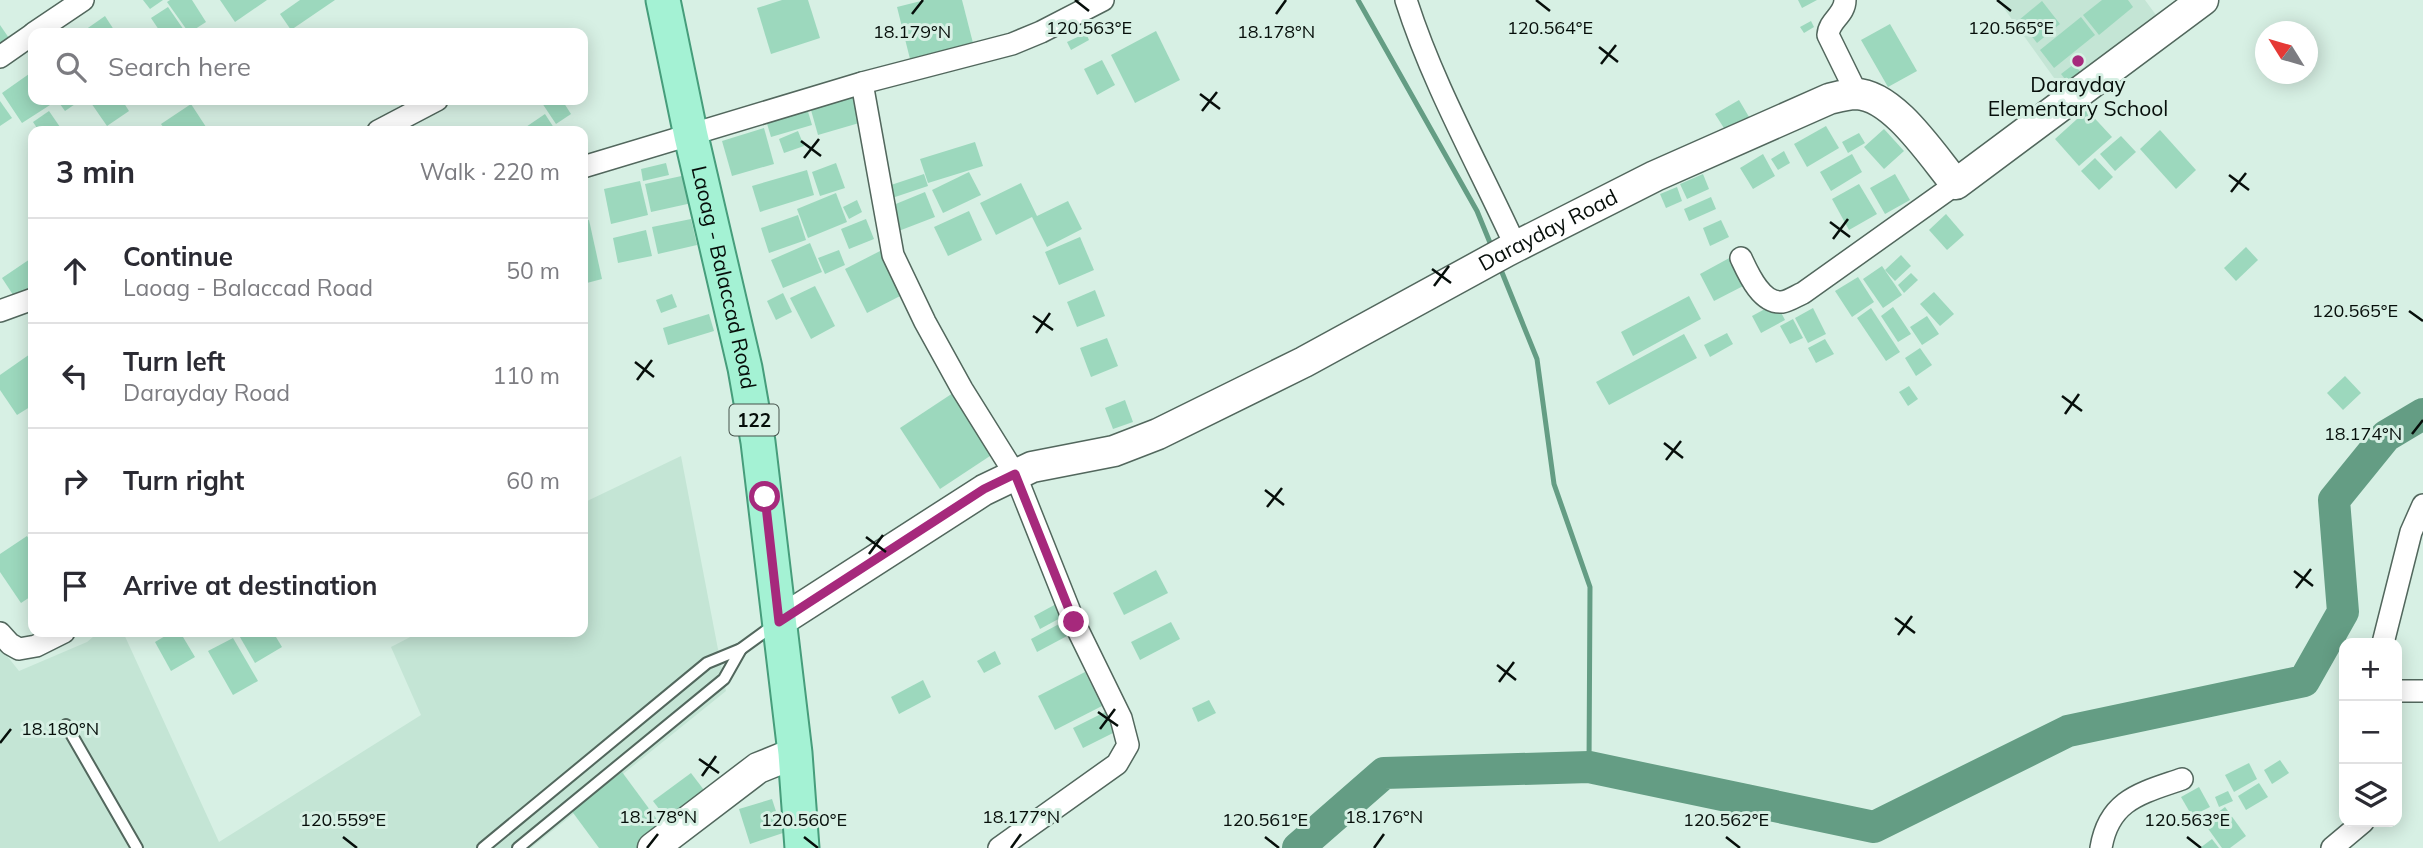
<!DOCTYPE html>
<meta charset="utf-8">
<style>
body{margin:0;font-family:Mulish,sans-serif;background:#f7f7f7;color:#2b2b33}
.controls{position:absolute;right:21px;bottom:21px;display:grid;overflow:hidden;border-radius:14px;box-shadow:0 4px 18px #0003}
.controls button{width:63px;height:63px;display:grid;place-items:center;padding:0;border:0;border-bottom:2px solid #e1e1e2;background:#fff;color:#2b2b33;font:35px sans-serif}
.compass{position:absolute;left:2255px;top:21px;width:63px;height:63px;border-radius:50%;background:#fff;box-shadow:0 4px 18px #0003;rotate:307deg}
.stop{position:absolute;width:21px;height:21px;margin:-16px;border:5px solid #a6297c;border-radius:50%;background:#fff}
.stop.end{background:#a6297c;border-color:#fff;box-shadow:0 2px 7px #0008}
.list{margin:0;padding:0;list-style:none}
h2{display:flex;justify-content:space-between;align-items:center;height:91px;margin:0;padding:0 28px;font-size:30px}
h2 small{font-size:23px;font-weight:400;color:#7c7c81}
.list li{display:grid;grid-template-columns:46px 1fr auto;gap:21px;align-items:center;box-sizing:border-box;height:105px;padding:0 28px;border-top:2px solid #e1e1e2}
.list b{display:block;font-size:26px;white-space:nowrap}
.list p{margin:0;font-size:23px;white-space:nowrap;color:#7c7c81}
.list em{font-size:23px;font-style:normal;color:#7c7c81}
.icon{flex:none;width:38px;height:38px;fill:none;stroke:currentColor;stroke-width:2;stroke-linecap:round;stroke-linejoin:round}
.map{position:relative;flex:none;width:2423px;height:848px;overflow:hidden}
.search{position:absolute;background:#fff;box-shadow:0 4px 18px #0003;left:28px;top:28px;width:560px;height:77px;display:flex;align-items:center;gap:18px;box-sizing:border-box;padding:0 24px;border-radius:14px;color:#7c7c81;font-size:26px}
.panel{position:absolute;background:#fff;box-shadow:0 4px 18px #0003;left:28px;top:126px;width:560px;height:511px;border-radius:14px}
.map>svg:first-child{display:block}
.built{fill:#c4e5d5}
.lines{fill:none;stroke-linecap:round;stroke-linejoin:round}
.stream{stroke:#649d84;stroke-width:5}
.river{stroke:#649d84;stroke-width:32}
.building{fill:#9cd8bd}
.lane-casing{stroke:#52675d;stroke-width:14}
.street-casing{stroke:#52675d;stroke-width:24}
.secondary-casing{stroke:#52675d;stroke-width:33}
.primary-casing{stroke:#469d7b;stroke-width:37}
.lane{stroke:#fff;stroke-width:10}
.street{stroke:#fff;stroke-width:21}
.secondary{stroke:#fff;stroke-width:30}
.primary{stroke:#a4f2d4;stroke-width:33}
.route{stroke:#a6297c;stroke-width:9}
.ticks{fill:none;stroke:#060e0a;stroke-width:2.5}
.poi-dot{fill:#a6297c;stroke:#d7f0e4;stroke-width:2.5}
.labels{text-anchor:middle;stroke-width:6;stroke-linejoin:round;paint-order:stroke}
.shield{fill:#d7f0e4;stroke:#45524b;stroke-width:2}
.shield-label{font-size:19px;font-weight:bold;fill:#060e0a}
.poi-label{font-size:21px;fill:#060e0a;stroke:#d7f0e4}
.street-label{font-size:21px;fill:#060e0a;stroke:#d7f0e4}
.ticks-label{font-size:18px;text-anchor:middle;fill:#060e0a;stroke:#d7f0e4;stroke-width:6;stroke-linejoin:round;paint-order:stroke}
</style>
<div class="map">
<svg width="2423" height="848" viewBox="0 0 2423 848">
<rect width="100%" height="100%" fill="#d7f0e4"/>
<g class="built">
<path d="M1998,0H2145L2164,26L2067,96Z"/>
<path d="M681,456L726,691L531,848H0V647L19,671L87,642L99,632H123L219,842L421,715L391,647L420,632H583V503Z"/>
</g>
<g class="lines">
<g class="stream">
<path d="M1358,0L1477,211L1493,250"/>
<path d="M1499,265L1537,359L1554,484L1590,587L1589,767"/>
</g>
<path class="river" d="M1298,848L1384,773L1589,767L1874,827L2068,731L2304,681L2343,612L2334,500L2386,436L2423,414"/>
</g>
<g class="building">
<path d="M143,0H163L150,9Z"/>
<path d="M170,0H192L206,22L189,33L167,2Z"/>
<path d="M220,0H267L235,22Z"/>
<path d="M300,0H335L291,30L280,14Z"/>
<path d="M782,0H808L820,38L771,54L757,8Z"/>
<path d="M925,0H962L973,43L910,59L897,7Z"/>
<path d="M1798,0H1817L1802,8Z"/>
<path d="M2102,0H2128L2133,7L2099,35L2083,15Z"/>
<path d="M2042,1L2060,24L2037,43L2019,20Z"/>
<path d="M168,7L186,33H161L151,18Z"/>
<path d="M105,16L116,33H87L85,30Z"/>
<path d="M2081,17L2095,35L2054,68L2040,50Z"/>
<path d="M1811,21L1814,27L1804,33L1800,27Z"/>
<path d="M1890,24L1917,71L1888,87L1861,40Z"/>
<path d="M0,25L11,41L0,48Z"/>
<path d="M1156,31L1180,80L1135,103L1111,55Z"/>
<path d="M1086,33L1089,40L1071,50L1067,42Z"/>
<path d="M1102,60L1115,85L1097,95L1084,69Z"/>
<path d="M2074,64L2086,79L2073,89L2061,74Z"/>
<path d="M29,74L33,80V100H46L50,105L22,123L2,93Z"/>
<path d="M857,89L866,121L818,135L809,103Z"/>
<path d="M57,100H81L65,111Z"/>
<path d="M89,100H122L129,111L107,126Z"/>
<path d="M547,100H562L571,114L556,124L542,103Z"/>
<path d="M1739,100L1752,122L1729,136L1715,114Z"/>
<path d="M0,101L12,118L0,126Z"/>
<path d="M191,104L208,130L166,131L161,124Z"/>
<path d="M806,105L812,125L771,137L765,117Z"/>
<path d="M2087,110L2112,137L2079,166L2055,139Z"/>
<path d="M49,111L60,127L54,131H39L33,122Z"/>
<path d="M545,114L556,131H520Z"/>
<path d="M1826,126L1839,148L1807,167L1794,144Z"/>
<path d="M764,128L774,164L732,176L722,141Z"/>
<path d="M1884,129L1904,151L1884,169L1864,147Z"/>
<path d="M2160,130L2196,170L2176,189L2140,149Z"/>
<path d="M798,131L804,146L784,153L779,139Z"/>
<path d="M1859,133L1865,143L1848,153L1842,142Z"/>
<path d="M2121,136L2136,152L2115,171L2100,154Z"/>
<path d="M975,142L983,166L928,183L920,159Z"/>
<path d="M1784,151L1790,163L1778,170L1771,159Z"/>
<path d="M1763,154L1775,176L1753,189L1740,168Z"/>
<path d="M1852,154L1862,172L1831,191L1820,172Z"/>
<path d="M2095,158L2113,177L2099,190L2081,171Z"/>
<path d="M666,163L669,175L643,181L641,169Z"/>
<path d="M836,163L845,188L820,196L812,172Z"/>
<path d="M807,170L814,195L760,212L752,186Z"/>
<path d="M969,172L981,195L943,213L932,190Z"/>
<path d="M924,174L928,186L886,200L882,188Z"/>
<path d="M1703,174L1709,189L1687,199L1680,184Z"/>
<path d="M1895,174L1910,200L1885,214L1870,188Z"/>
<path d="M686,175L692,203L651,212L645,184Z"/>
<path d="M640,181L648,215L611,224L604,189Z"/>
<path d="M1021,183L1037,216L1068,201L1082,229L1047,247L1032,217L996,235L980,203Z"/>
<path d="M1859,184L1877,214L1849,230L1832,199Z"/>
<path d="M1677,187L1682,201L1666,208L1660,194Z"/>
<path d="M925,192L935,217L896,232L886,208Z"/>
<path d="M836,193L847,222L808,238L797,209Z"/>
<path d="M1711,197L1716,209L1689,221L1684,209Z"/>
<path d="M857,200L862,212L849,219L843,207Z"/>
<path d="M969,211L982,240L948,256L934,227Z"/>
<path d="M1946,214L1964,235L1947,250L1929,230Z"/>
<path d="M798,215L806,240L769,253L761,228Z"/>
<path d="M691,219L697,245L658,254L652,227Z"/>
<path d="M866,219L874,239L849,249L841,229Z"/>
<path d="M589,220L602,279L583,284V221Z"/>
<path d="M1721,220L1729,237L1710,246L1703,228Z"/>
<path d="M646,230L652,256L618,263L613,238Z"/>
<path d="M1080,237L1094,270L1059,285L1045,252Z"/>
<path d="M810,243L822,272L783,288L771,260Z"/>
<path d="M2246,247L2258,260L2236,281L2224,268Z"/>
<path d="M839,250L845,265L825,274L818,258Z"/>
<path d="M882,250L904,294L867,313L845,269Z"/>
<path d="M1901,255L1911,266L1895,281L1885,270Z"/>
<path d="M1733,256L1747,284L1714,301L1700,274Z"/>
<path d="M33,257V294L19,304L2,278Z"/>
<path d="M1882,266L1902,295L1883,308L1863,279Z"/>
<path d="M1911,273L1918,280L1904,293L1898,285Z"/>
<path d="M1858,277L1874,302L1852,317L1835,291Z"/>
<path d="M815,286L835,326L811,339L790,298Z"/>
<path d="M1095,290L1105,316L1077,327L1067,302Z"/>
<path d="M1934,292L1954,314L1940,326L1920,304Z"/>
<path d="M783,293L792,312L776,320L767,301Z"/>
<path d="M672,294L677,307L661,313L656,300Z"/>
<path d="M1689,296L1701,319L1633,356L1621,332Z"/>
<path d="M1776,303L1785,320L1761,333L1752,316Z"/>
<path d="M1893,307L1911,334L1898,342L1881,316Z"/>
<path d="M1813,308L1826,334L1808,343L1795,318Z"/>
<path d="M1871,308L1900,352L1886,361L1857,318Z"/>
<path d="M709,314L714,331L668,345L663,328Z"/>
<path d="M1927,316L1939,334L1922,345L1910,327Z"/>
<path d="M1793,319L1803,338L1790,344L1780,326Z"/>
<path d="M1727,333L1733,344L1710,357L1704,345Z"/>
<path d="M1684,334L1697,358L1609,405L1596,382Z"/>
<path d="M1107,338L1118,366L1091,377L1080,348Z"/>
<path d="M1825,339L1834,354L1816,363L1808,348Z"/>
<path d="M1920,348L1932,365L1916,376L1905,358Z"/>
<path d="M33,352V405L17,415L0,390V375Z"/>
<path d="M2345,376L2361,393L2343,410L2327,393Z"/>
<path d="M1909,386L1918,399L1908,406L1899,392Z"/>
<path d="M953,393L993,454L940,489L900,428Z"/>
<path d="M1125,400L1133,422L1113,429L1105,408Z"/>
<path d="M27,536L33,546V595L21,603L0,572V554Z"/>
<path d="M1156,570L1168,593L1124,615L1113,593Z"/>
<path d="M1058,603L1064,616L1040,629L1034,616Z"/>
<path d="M1171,622L1180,639L1140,660L1131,642Z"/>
<path d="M1061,623L1067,636L1037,652L1031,639Z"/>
<path d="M172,632H180L195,657L171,671L155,642Z"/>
<path d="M237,632H273L282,647L255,663Z"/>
<path d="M233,638L258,681L233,695L208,651Z"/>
<path d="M995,651L1001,664L984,673L977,661Z"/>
<path d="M1085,672L1102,706L1055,730L1038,696Z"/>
<path d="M923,680L931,697L899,714L891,697Z"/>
<path d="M1209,700L1216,713L1198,722L1192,708Z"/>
<path d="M1105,712L1115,732L1083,748L1073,728Z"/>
<path d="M2280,760L2289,773L2272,784L2264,770Z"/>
<path d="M2249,763L2257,779L2234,792L2225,775Z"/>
<path d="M622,772L664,829L639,848H599L571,810Z"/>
<path d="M691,773L710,798L672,826L653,801Z"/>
<path d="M2259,783L2268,797L2246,810L2238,796Z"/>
<path d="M2199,787L2210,807L2192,816L2181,797Z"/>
<path d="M2228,791L2233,801L2219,807L2215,797Z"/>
<path d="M772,799L783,833L750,844L739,809Z"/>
<path d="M2225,807L2246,836L2230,848H2222L2204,823Z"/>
<path d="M2212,839L2219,848H2200Z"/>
</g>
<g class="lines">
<defs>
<g id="lane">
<path d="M66,725L137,848"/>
<path d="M483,848L707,663L741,649L774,625"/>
<path d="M518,848L724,679L741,649"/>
</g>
<g id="street">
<path d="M1406,0C1433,85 1479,166 1516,247"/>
<path d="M1845,0C1845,15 1829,20 1828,35L1857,94"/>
<path d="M34,33L83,0"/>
<path d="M0,57L33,34"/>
<path d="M862,83L893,255L925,322L962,389L1015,474L1074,622L1121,718L1128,745L1117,764L999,848"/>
<path d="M378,131L437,100"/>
<path d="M583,167L862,83L1012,44L1041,32L1103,0"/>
<path d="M1741,258C1748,273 1761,304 1782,302C1789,301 1796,296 1803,293L1956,184"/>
<path d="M0,311L33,299"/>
<path d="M0,633L10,644L19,649L36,646L64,632"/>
<path d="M2383,643L2411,532L2423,505"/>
<path d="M2397,691H2423"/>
<path d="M2101,848C2109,799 2142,793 2182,779"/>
<path d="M2332,848L2363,822"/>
</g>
<g id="secondary">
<path id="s1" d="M779,622L984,490L1032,467L1114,451L1158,434L1304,362L1507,251L1655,176L1829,99C1837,97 1847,94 1856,94C1894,95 1933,157 1956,184L2203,0"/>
<path d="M653,848L758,768L795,753"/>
</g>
<g id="primary">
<path id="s2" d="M663,0L691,136L745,368L758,442L795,753L802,848"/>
</g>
</defs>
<use href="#lane" class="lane-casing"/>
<use href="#street" class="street-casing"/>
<use href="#secondary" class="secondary-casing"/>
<use href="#primary" class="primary-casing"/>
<use href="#lane" class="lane"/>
<use href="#street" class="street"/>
<use href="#secondary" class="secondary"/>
<use href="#primary" class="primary"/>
</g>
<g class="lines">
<path class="route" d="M765,497L779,622L984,489L1015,474L1074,622"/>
</g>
<path class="ticks" d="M1075,0L1089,11M1536,0L1550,11M1997,0L2011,11M912,14L923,0M1276,14L1286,0M1599,47L1618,62M1601,64L1616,45M1200,94L1220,109M1202,111L1217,92M801,141L821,156M804,158L819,139M2229,175L2249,190M2231,192L2246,173M1830,222L1850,237M1833,239L1848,219M1432,269L1451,283M1434,286L1449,266M2409,311L2423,321M1033,316L1053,330M1036,333L1050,313M635,362L654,377M637,380L652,360M2062,396L2082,411M2065,414L2079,394M2412,434L2423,420M1664,443L1683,458M1666,460L1681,441M1265,490L1284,505M1267,507L1282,488M866,537L886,552M869,554L883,535M2294,571L2313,586M2296,588L2311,569M1895,618L1915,633M1898,635L1912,616M1497,665L1516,680M1499,682L1514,662M1098,712L1118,726M1100,729L1115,709M0,743L11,729M699,759L719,773M702,776L716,756M343,837L357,848M804,837L818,848M1265,837L1279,848M1726,837L1740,848M2187,837L2201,848M647,848L658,834M1011,848L1021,834M1374,848L1384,834"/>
<circle class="poi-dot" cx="2078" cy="61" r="7"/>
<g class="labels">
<rect class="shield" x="729.5" y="404.5" width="49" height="31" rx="5"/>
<g class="shield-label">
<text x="754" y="427">122</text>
</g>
<g class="poi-label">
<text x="2078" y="92">Darayday<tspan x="2078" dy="24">Elementary School</tspan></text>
</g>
<g class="street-label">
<text dy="7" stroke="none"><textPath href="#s1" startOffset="868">Darayday Road</textPath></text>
<text dy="7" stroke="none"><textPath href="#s2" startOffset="284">Laoag - Balaccad Road</textPath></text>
</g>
</g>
<g class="ticks-label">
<text x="1089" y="34">120.563°E</text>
<text x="1550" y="34">120.564°E</text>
<text x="2011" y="34">120.565°E</text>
<text x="912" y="38">18.179°N</text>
<text x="1276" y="38">18.178°N</text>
<text x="2355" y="317">120.565°E</text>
<text x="2363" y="440">18.174°N</text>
<text x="60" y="735">18.180°N</text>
<text x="658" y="823">18.178°N</text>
<text x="1021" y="823">18.177°N</text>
<text x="1384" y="823">18.176°N</text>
<text x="343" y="826">120.559°E</text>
<text x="804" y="826">120.560°E</text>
<text x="1265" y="826">120.561°E</text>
<text x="1726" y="826">120.562°E</text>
<text x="2187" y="826">120.563°E</text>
</g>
</svg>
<div class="controls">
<button>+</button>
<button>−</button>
<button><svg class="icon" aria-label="layers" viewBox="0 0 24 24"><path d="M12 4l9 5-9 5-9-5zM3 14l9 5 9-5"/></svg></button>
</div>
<svg class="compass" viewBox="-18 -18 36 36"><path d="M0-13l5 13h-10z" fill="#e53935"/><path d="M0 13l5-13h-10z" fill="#7c7c81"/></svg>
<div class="stop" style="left:765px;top:497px"></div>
<div class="stop end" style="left:1074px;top:622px"></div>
<div class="search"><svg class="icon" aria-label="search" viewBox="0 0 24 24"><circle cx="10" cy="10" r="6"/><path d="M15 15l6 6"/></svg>Search here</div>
<section class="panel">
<h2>3 min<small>Walk · 220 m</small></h2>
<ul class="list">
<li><svg class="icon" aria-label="ahead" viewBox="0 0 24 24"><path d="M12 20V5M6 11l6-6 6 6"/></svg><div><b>Continue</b><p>Laoag - Balaccad Road</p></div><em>50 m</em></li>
<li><svg class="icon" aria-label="left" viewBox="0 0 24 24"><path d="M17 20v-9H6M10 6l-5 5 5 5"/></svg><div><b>Turn left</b><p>Darayday Road</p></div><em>110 m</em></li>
<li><svg class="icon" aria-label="right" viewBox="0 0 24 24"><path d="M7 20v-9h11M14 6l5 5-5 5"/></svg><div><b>Turn right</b></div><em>60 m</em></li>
<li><svg class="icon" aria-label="arrive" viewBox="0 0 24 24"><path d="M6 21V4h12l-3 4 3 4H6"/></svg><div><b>Arrive at destination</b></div></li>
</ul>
</section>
</div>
